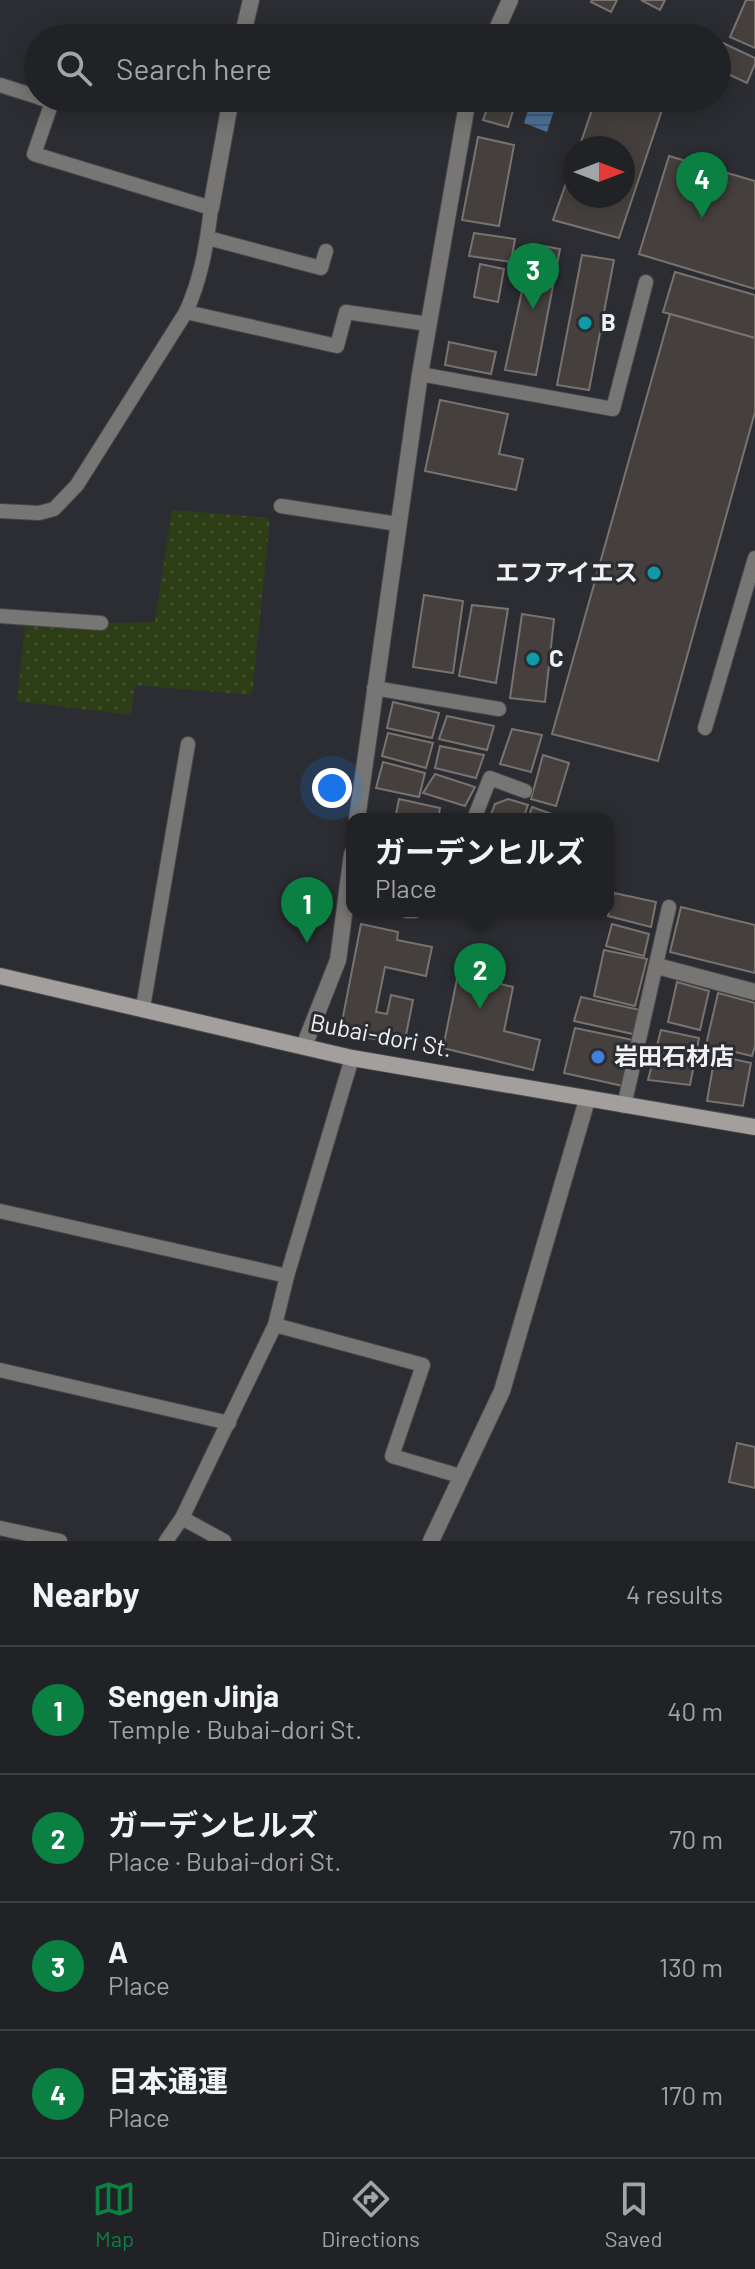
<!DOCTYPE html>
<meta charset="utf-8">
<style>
body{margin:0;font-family:Barlow,"Noto Sans JP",sans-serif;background:#2d2f32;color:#f1f3f6}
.compass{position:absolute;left:563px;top:136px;width:72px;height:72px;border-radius:50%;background:#212226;box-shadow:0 4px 20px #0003;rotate:90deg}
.you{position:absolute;left:332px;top:788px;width:28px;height:28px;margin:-20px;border:6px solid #fff;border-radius:50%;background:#1a73e8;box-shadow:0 0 0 12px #1a73e833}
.badge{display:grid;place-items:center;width:52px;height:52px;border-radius:50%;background:#0b8043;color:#fff;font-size:26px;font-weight:700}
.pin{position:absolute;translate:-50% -66px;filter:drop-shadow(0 2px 4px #0008)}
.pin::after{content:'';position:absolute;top:42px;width:28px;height:24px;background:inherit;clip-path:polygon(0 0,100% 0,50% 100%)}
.popup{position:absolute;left:346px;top:813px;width:268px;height:104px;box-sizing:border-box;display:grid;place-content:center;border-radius:16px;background:#212226;filter:drop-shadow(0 2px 6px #0005);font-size:26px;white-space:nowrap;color:#a2a4a7}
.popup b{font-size:30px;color:#f1f3f6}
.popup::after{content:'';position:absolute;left:50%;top:100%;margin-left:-16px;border:16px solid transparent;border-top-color:#212226}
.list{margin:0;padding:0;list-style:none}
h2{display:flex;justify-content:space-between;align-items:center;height:104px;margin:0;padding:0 32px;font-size:34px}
h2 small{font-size:26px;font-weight:400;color:#a2a4a7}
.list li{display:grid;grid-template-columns:52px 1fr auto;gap:24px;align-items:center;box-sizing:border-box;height:128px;padding:0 32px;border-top:2px solid #3e3f43}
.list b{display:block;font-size:30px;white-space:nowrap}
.list p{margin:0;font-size:26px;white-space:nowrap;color:#a2a4a7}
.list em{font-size:26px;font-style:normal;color:#a2a4a7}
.icon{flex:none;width:44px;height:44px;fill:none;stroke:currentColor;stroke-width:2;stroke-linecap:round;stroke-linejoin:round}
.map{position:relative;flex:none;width:755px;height:1541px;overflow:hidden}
.search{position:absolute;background:#212226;box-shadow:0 4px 20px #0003;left:24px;right:24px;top:24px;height:88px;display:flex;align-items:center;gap:20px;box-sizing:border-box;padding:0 28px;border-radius:44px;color:#a2a4a7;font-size:30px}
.sheet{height:616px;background:#212226}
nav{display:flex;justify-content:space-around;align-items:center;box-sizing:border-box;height:112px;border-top:2px solid #3e3f43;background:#212226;font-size:22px;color:#a2a4a7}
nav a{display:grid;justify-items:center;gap:4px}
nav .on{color:#0b8043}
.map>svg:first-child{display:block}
.park{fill:url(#park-dots)}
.water{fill:url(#water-rules)}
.building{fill:#45403d;stroke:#79736f;stroke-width:2}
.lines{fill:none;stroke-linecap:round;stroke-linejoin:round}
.lane-casing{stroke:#48494d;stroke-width:16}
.street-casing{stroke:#48494d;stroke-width:18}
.secondary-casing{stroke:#48494d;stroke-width:18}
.lane{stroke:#787674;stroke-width:14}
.street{stroke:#787674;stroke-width:16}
.secondary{stroke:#a39f9c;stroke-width:16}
.culture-dot{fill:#0f9aa8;stroke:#2c2d32;stroke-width:3}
.shop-dot{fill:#3f7fe0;stroke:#2c2d32;stroke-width:3}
.labels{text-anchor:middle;stroke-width:6;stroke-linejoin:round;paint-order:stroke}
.poi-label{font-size:24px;font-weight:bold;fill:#f1f2f5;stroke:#2c2d32;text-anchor:start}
.street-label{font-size:24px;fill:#f1f2f5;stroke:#2c2d32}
</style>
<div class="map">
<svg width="755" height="1541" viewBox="0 0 755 1541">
<defs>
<pattern id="park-dots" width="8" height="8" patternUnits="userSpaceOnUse" patternTransform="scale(2)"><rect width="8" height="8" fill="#2d3e16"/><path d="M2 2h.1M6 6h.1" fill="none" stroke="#42512d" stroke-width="1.8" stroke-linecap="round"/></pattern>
<pattern id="water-rules" width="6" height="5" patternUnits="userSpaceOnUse" patternTransform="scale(2)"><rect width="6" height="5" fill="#4c7099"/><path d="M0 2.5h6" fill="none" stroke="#4a5b6e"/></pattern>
</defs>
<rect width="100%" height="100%" fill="#2c2d32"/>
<path class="park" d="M172,510L270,518L252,695L135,685L130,715L17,701L25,625L155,622Z"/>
<path class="water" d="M532,98H558L547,132L524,123Z"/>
<g class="building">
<path d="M592,0H617L611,12L591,2Z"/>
<path d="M641,0H665L660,10Z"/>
<path d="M746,0H755V48L730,37Z"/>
<path d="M519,26L547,38H514Z"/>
<path d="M723,43L755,58V64L747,83L717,69V55Z"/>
<path d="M491,98H517L508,127L483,120Z"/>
<path d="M596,98H666L619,238L553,220L575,158V196H623V148H579Z"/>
<path d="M478,137L514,145L499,226L462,220Z"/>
<path d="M669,156L755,181V289L639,254Z"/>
<path d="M474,233L515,239L511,262L469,256Z"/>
<path d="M532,244L560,249L536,375L505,370Z"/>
<path d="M582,255L614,260L589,390L557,385Z"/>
<path d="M480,264L504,269L498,302L474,297Z"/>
<path d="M675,272L755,295V338L663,312Z"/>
<path d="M670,314L755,338V412L658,761L552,734Z"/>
<path d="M449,342L496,352L491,374L445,365Z"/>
<path d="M440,400L508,414L499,454L523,459L516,490L425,471Z"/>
<path d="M424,595L463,601L453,673L413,667Z"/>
<path d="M472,605L508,609L496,683L459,676Z"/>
<path d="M522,614L554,619L545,702L510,698Z"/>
<path d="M393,702L439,713L432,738L387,728Z"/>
<path d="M447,716L494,726L487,750L439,739Z"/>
<path d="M512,729L542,735L531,772L500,764Z"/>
<path d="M388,733L433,743L426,768L382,756Z"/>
<path d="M440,746L484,755L476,778L435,768Z"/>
<path d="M543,755L569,763L556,806L531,799Z"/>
<path d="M383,762L425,773L419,797L376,788Z"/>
<path d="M435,774L475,787L465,806L423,793Z"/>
<path d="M399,799L440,808L438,819H395Z"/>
<path d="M508,799L528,805L523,819H489L495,804Z"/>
<path d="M532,807L552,814L550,819H528Z"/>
<path d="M614,893L656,902L651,927L608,916Z"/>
<path d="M681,907L755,925V973L670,952Z"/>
<path d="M361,924L398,932L397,940L432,947L426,976L385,967L376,1012L387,1014L391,995L413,1000L404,1045L340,1032Z"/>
<path d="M612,924L649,934L644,956L606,946Z"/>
<path d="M604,950L647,959L635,1006L594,996Z"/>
<path d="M458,974L513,987L504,1031L540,1040L533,1070L443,1048Z"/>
<path d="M677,982L709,991L700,1030L668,1022Z"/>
<path d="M718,993L755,1003V1046L752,1056L706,1045Z"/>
<path d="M581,997L640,1010L633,1034L574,1021Z"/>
<path d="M575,1028L633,1040L623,1086L564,1073Z"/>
<path d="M661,1030L699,1038L690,1085L648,1080Z"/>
<path d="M715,1055L751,1063L743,1106L707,1101Z"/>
<path d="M737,1443L755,1447V1488L729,1482Z"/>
</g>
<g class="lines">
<defs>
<g id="lane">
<path d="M0,85L38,97"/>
<path d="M208,238L321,268L326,251"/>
<path d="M186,312L337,346L346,312L428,324"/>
<path d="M420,374L613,409L646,282"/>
<path d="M281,506L398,524"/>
<path d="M0,511L39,513L54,509L77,485L186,312C201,279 207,244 211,208L34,154L52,102L40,98"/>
<path d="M0,616L101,623"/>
<path d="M374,688L499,709"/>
<path d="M705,728L755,558"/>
<path d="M474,819L490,778L525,791"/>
<path d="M407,911H415"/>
<path d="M143,1007L188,744"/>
<path d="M624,1106L669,907"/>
<path d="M0,1211L287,1276"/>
<path d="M275,1325L423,1365L392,1456L460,1476"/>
<path d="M0,1370L229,1423"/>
<path d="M182,1518L224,1541"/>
<path d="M0,1528L60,1541"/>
<path d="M166,1541L182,1518L275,1325L287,1276L352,1058"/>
</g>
<g id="street">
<path d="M242,38L251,0"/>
<path d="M493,38L510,0"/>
<path d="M211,208L231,98"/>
<path d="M357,819L420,374L466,110L471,98"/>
<path d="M657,966L755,992"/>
<path d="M304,1046L338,960L352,854"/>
<path d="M431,1541L502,1391L587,1100"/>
</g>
<path id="secondary" d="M0,976L352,1058L755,1127"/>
</defs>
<use href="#lane" class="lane-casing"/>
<use href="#street" class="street-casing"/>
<use href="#secondary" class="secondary-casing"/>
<use href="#lane" class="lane"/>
<use href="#street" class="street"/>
<use href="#secondary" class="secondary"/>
</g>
<g class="culture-dot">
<circle cx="585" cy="323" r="8"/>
<circle cx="654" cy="573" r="8"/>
<circle cx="533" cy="659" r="8"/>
</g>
<circle class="shop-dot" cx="598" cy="1057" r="8"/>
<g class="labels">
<g class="poi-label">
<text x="601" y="331">B</text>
<text x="638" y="581" text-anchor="end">エフアイエス</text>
<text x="549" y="667">C</text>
<text x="614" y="1065">岩田石材店</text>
</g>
<g class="street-label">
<text transform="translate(381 1036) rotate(11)" y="8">Bubai-dori St.</text>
</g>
</g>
</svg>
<svg class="compass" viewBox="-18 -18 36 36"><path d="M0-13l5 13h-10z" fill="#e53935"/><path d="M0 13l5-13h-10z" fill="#a2a4a7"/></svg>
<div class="you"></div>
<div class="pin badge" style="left:307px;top:943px">1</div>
<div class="pin badge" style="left:480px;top:1009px">2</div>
<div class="popup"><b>ガーデンヒルズ</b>Place</div>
<div class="pin badge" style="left:533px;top:309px">3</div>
<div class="pin badge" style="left:702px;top:218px">4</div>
<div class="search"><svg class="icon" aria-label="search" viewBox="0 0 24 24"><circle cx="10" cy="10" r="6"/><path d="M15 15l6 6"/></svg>Search here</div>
</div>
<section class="sheet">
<h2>Nearby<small>4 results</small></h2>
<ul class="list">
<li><span class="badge">1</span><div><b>Sengen Jinja</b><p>Temple · Bubai-dori St.</p></div><em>40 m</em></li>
<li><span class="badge">2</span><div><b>ガーデンヒルズ</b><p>Place · Bubai-dori St.</p></div><em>70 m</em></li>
<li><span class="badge">3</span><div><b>A</b><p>Place</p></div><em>130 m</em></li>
<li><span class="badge">4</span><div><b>日本通運</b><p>Place</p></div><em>170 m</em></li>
</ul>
</section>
<nav>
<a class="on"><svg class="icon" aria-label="map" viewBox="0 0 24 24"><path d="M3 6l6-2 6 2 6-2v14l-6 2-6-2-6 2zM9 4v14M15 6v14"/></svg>Map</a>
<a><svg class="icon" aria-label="directions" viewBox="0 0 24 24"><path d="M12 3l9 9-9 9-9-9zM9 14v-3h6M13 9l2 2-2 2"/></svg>Directions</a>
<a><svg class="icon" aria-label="saved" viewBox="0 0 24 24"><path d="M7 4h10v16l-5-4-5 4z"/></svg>Saved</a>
</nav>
